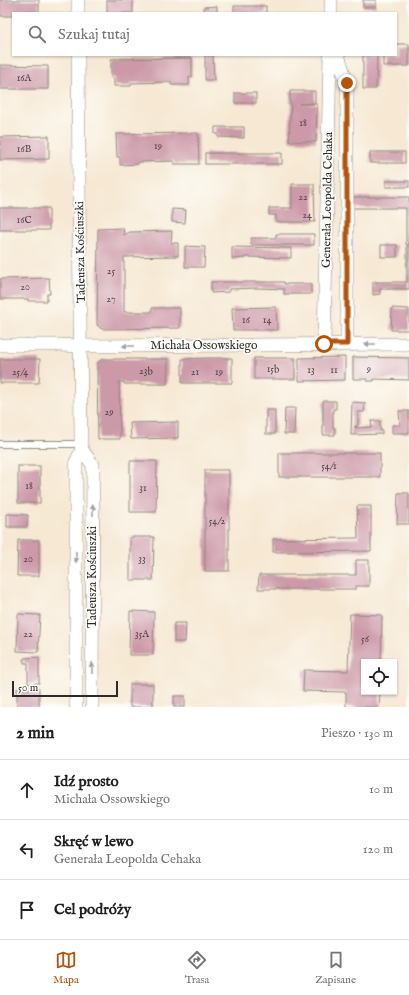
<!DOCTYPE html>
<html lang="pl">
<meta charset="utf-8">
<style>
body{margin:0;font-family:"IM FELL English",serif;background:#f6f6f6;color:#202124}
.controls{position:absolute;right:12px;bottom:12px;display:grid;overflow:hidden;border-radius:0px;box-shadow:0 1px 3px #0004}
.controls button{width:36px;height:36px;display:grid;place-items:center;padding:0;border:0;border-bottom:1px solid #e0e0e0;background:#fff;color:#202124;font:20px sans-serif}
.scale{position:absolute;left:12px;bottom:10px;width:106px;box-sizing:border-box;padding-left:4px;border:2px solid #2b2b2b;border-top:0;font-size:11px;line-height:14px;white-space:nowrap;color:#2b2b2b;-webkit-text-stroke:3px #fdfcf7;paint-order:stroke}
.stop{position:absolute;width:12px;height:12px;margin:-9px;border:3px solid #b45309;border-radius:50%;background:#fff}
.stop.end{background:#b45309;border-color:#fff;box-shadow:0 1px 4px #0008}
.list{margin:0;padding:0;list-style:none}
h2{display:flex;justify-content:space-between;align-items:center;height:52px;margin:0;padding:0 16px;font-size:17px}
h2 small{font-size:13px;font-weight:400;color:#757577}
.list li{display:grid;grid-template-columns:26px 1fr auto;gap:12px;align-items:center;box-sizing:border-box;height:60px;padding:0 16px;border-top:1px solid #e0e0e0}
.list b{display:block;font-size:15px;white-space:nowrap}
.list p{margin:0;font-size:13px;white-space:nowrap;color:#757577}
.list em{font-size:13px;font-style:normal;color:#757577}
.icon{flex:none;width:22px;height:22px;fill:none;stroke:currentColor;stroke-width:2;stroke-linecap:round;stroke-linejoin:round}
.map{position:relative;flex:none;width:409px;height:707px;overflow:hidden}
.search{position:absolute;background:#fff;box-shadow:0 1px 3px #0004;left:12px;right:12px;top:12px;height:44px;display:flex;align-items:center;gap:10px;box-sizing:border-box;padding:0 14px;border-radius:0px;color:#757577;font-size:15px}
.sheet{height:232px;background:#fff}
nav{display:flex;justify-content:space-around;align-items:center;box-sizing:border-box;height:56px;border-top:1px solid #e0e0e0;background:#fff;font-size:11px;color:#757577}
nav a{display:grid;justify-items:center;gap:2px}
nav .on{color:#b45309}
.map>svg:first-child{display:block}
.building{fill:#cc99a8}
.lines{fill:none;stroke-linecap:round;stroke-linejoin:round}
.service-casing{stroke:#908a7f;stroke-width:8}
.minor-casing{stroke:#908a7f;stroke-width:14}
.service{stroke:#fff;stroke-width:6}
.minor{stroke:#fff;stroke-width:13}
.oneway{fill:#a0a0a0}
.route{stroke:#b45309;stroke-width:5}
.labels{text-anchor:middle;stroke-width:3.5;stroke-linejoin:round;paint-order:stroke}
.number-label{font-size:10px;fill:#53464a}
.street-label{font-size:12px;fill:#2b2b2b;stroke:#fdfcf7}
</style>
<div class="map">
<svg width="409" height="707" viewBox="0 0 409 707">
<rect width="100%" height="100%" fill="#fdfcf7"/>
<filter id="ink" filterUnits="userSpaceOnUse"><feTurbulence type="fractalNoise" baseFrequency=".025" numOctaves="2"/><feDisplacementMap in="SourceGraphic" scale="8" xChannelSelector="R" yChannelSelector="G"/><feConvolveMatrix kernelMatrix="1 2 1 2 8 2 1 2 1" color-interpolation-filters="sRGB"/></filter>
<filter id="wash" filterUnits="userSpaceOnUse"><feTurbulence type="fractalNoise" baseFrequency=".012" numOctaves="4" result="noise"/><feDisplacementMap in="SourceGraphic" scale="16" xChannelSelector="R" yChannelSelector="G"/><feGaussianBlur stdDeviation="0.9" result="paint"/><feColorMatrix in="noise" values="0 0 0 0 0 0 0 0 0 0 0 0 0 0 0 0 0 1.4 0 .05"/><feComposite in="paint" operator="in"/></filter>
<g filter="url(#wash)">
<rect width="100%" height="100%" fill="#f6e8d3"/>
<g id="blocks">
<g class="building">
<path d="M0,0H39V13H13V16H0Z"/>
<rect x="107" y="0" width="26" height="13"/>
<rect x="363" y="0" width="13" height="7"/>
<path d="M217,6V13H204V7Z"/>
<rect x="234" y="6" width="32" height="7"/>
<path d="M396,44H409V66H383V55H396Z"/>
<path d="M205,55H213L214,80H205Z"/>
<path d="M363,55H377L376,89H363Z"/>
<path d="M192,58V77H189V85H171V82L131,83V86H114V78H111V59Z"/>
<path d="M0,65L48,66V89H0Z"/>
<path d="M290,91H315V103L299,104H317L316,142L289,141L291,103H290Z"/>
<rect x="235" y="93" width="21" height="10"/>
<path d="M215,127H244V138L218,137V134H215Z"/>
<path d="M198,133L199,164H174V161L138,162V164L120,165V157H117L116,134Z"/>
<path d="M49,136V159L0,160V137Z"/>
<rect x="370" y="152" width="35" height="11"/>
<rect x="205" y="153" width="77" height="11"/>
<rect x="386" y="181" width="23" height="6"/>
<path d="M292,184H314L315,222H276V215H269V208H292Z"/>
<path d="M354,197H409V245H406V208H353Z"/>
<rect x="0" y="208" width="49" height="22"/>
<path d="M172,209L186,210L185,223L172,222Z"/>
<path d="M123,228L124,235L130,232L172,231L171,243H178V256L124,257V312H152V308H180V328L102,329L97,325L98,229Z"/>
<path d="M276,234H314V245H251V238H276Z"/>
<rect x="381" y="245" width="16" height="12"/>
<path d="M185,246L205,247L204,267H185Z"/>
<path d="M407,246H409V289H380V294L373,295V282H407Z"/>
<path d="M232,247L291,248V258L245,257V258L232,259Z"/>
<path d="M49,278L50,294H47V301H28V299H0V279Z"/>
<path d="M211,282H284V284H311V294H284V289L258,288L229,289V292L211,293Z"/>
<path d="M276,307L277,330H233L232,308Z"/>
<path d="M392,308L409,309V330H391Z"/>
<path d="M345,357V380L299,381V358Z"/>
<path d="M353,357L409,358V380L374,379V381H367V379H353Z"/>
<path d="M207,358H232V383H182V359Z"/>
<rect x="254" y="358" width="41" height="21"/>
<path d="M0,359H40L39,383H0Z"/>
<path d="M102,359H168L167,384H124V382H119L120,439H98L97,364Z"/>
<path d="M323,401H336V409H333V428H335V435H323Z"/>
<path d="M352,402L365,403L364,412H358V426H355V428L372,427L371,421H380V430H382V434L351,435Z"/>
<path d="M285,408H295L294,434H284Z"/>
<rect x="266" y="410" width="9" height="24"/>
<path d="M399,411H409V433H392V425H400Z"/>
<path d="M178,422V438L131,439L130,423Z"/>
<rect x="279" y="453" width="101" height="24"/>
<path d="M130,461H157L156,512H130Z"/>
<rect x="18" y="466" width="22" height="37"/>
<rect x="205" y="470" width="24" height="101"/>
<path d="M398,493H409V524H397Z"/>
<path d="M357,506H371V551L273,552V539L358,538Z"/>
<path d="M7,514L28,515L27,527H7Z"/>
<path d="M130,537H154L153,580H130Z"/>
<path d="M18,540H39V576H17Z"/>
<path d="M356,560H369V586H356V589H258L259,575H356Z"/>
<path d="M130,611L154,612L153,655H129Z"/>
<path d="M18,614L40,615L38,652L17,651Z"/>
<path d="M350,614L382,615L381,662H364V692H380L379,707H346V692L303,691L304,670L348,671Z"/>
<path d="M174,623H186L185,642H174Z"/>
<path d="M39,657V683L28,684V663H24V658Z"/>
<rect x="130" y="684" width="23" height="23"/>
<rect x="17" y="689" width="22" height="18"/>
<rect x="174" y="696" width="11" height="11"/>
</g>
</g>
</g>
<g filter="url(#ink)">
<use href="#blocks" fill-opacity="0" stroke="#908a7f" stroke-width="1"/>
<g class="lines">
<defs>
<path id="service" d="M0,444H81"/>
<g id="minor">
<path d="M78,0V13"/>
<path d="M331,13V0"/>
<path d="M78,55L81,444L82,450L93,465L92,707"/>
<path d="M338,55L347,83V344"/>
<path d="M324,344L330,55"/>
<path d="M0,345H60L81,346L409,344"/>
<path d="M76,707V462L82,450"/>
</g>
</defs>
<use href="#service" class="service-casing"/>
<use href="#minor" class="minor-casing"/>
<use href="#service" class="service"/>
<use href="#minor" class="minor"/>
</g>
<defs><path id="oneway-solid" d="M-6-.8H1V-3.2L6.5 0L1 3.2V.8H-6Z"/></defs>
<g class="oneway">
<use href="#oneway-solid" transform="translate(370 344) rotate(-180)"/>
<use href="#oneway-solid" transform="translate(128 346) rotate(180)"/>
<use href="#oneway-solid" transform="translate(93 510) rotate(-90)"/>
<use href="#oneway-solid" transform="translate(76 557) rotate(90)"/>
<use href="#oneway-solid" transform="translate(92 668) rotate(-90)"/>
</g>
</g>
<g class="lines" filter="url(#ink)">
<path class="route" d="M324,344H347V83"/>
</g>
<g class="labels">
<g class="number-label">
<text x="24" y="81">16A</text>
<text x="303" y="126">18</text>
<text x="158" y="149">19</text>
<text x="24" y="152">16B</text>
<text x="303" y="200">22</text>
<text x="307" y="218">24</text>
<text x="24" y="223">16C</text>
<text x="111" y="274">25</text>
<text x="25" y="290">20</text>
<text x="111" y="302">27</text>
<text x="246" y="323">16</text>
<text x="267" y="323">14</text>
<text x="273" y="372">15b</text>
<text x="369" y="372">9</text>
<text x="311" y="373">13</text>
<text x="334" y="373">11</text>
<text x="146" y="374">23b</text>
<text x="20" y="375">25/4</text>
<text x="195" y="375">21</text>
<text x="219" y="375">19</text>
<text x="109" y="415">29</text>
<text x="329" y="469">54/1</text>
<text x="29" y="489">18</text>
<text x="143" y="491">31</text>
<text x="217" y="524">54/2</text>
<text x="28" y="562">20</text>
<text x="142" y="562">33</text>
<text x="28" y="637">22</text>
<text x="142" y="637">35A</text>
<text x="365" y="642">56</text>
</g>
<g class="street-label">
<text transform="translate(327 200) rotate(-89)" y="4">Generała Leopolda Cehaka</text>
<text transform="translate(80 252) rotate(-91)" y="4">Tadeusza Kościuszki</text>
<text x="204" y="349">Michała Ossowskiego</text>
<text transform="translate(92 577) rotate(-90)" y="4">Tadeusza Kościuszki</text>
</g>
</g>
</svg>
<div class="controls">
<button><svg class="icon" aria-label="locate" viewBox="0 0 24 24"><circle cx="12" cy="12" r="6"/><path d="M12 2v4M12 18v4M2 12h4M18 12h4"/></svg></button>
</div>
<div class="scale">50 m</div>
<div class="stop" style="left:324px;top:344px"></div>
<div class="stop end" style="left:347px;top:83px"></div>
<div class="search"><svg class="icon" aria-label="search" viewBox="0 0 24 24"><circle cx="10" cy="10" r="6"/><path d="M15 15l6 6"/></svg>Szukaj tutaj</div>
</div>
<section class="sheet">
<h2>2 min<small>Pieszo · 130 m</small></h2>
<ul class="list">
<li><svg class="icon" aria-label="ahead" viewBox="0 0 24 24"><path d="M12 20V5M6 11l6-6 6 6"/></svg><div><b>Idź prosto</b><p>Michała Ossowskiego</p></div><em>10 m</em></li>
<li><svg class="icon" aria-label="left" viewBox="0 0 24 24"><path d="M17 20v-9H6M10 6l-5 5 5 5"/></svg><div><b>Skręć w lewo</b><p>Generała Leopolda Cehaka</p></div><em>120 m</em></li>
<li><svg class="icon" aria-label="arrive" viewBox="0 0 24 24"><path d="M6 21V4h12l-3 4 3 4H6"/></svg><div><b>Cel podróży</b></div></li>
</ul>
</section>
<nav>
<a class="on"><svg class="icon" aria-label="map" viewBox="0 0 24 24"><path d="M3 6l6-2 6 2 6-2v14l-6 2-6-2-6 2zM9 4v14M15 6v14"/></svg>Mapa</a>
<a><svg class="icon" aria-label="directions" viewBox="0 0 24 24"><path d="M12 3l9 9-9 9-9-9zM9 14v-3h6M13 9l2 2-2 2"/></svg>Trasa</a>
<a><svg class="icon" aria-label="saved" viewBox="0 0 24 24"><path d="M7 4h10v16l-5-4-5 4z"/></svg>Zapisane</a>
</nav>
